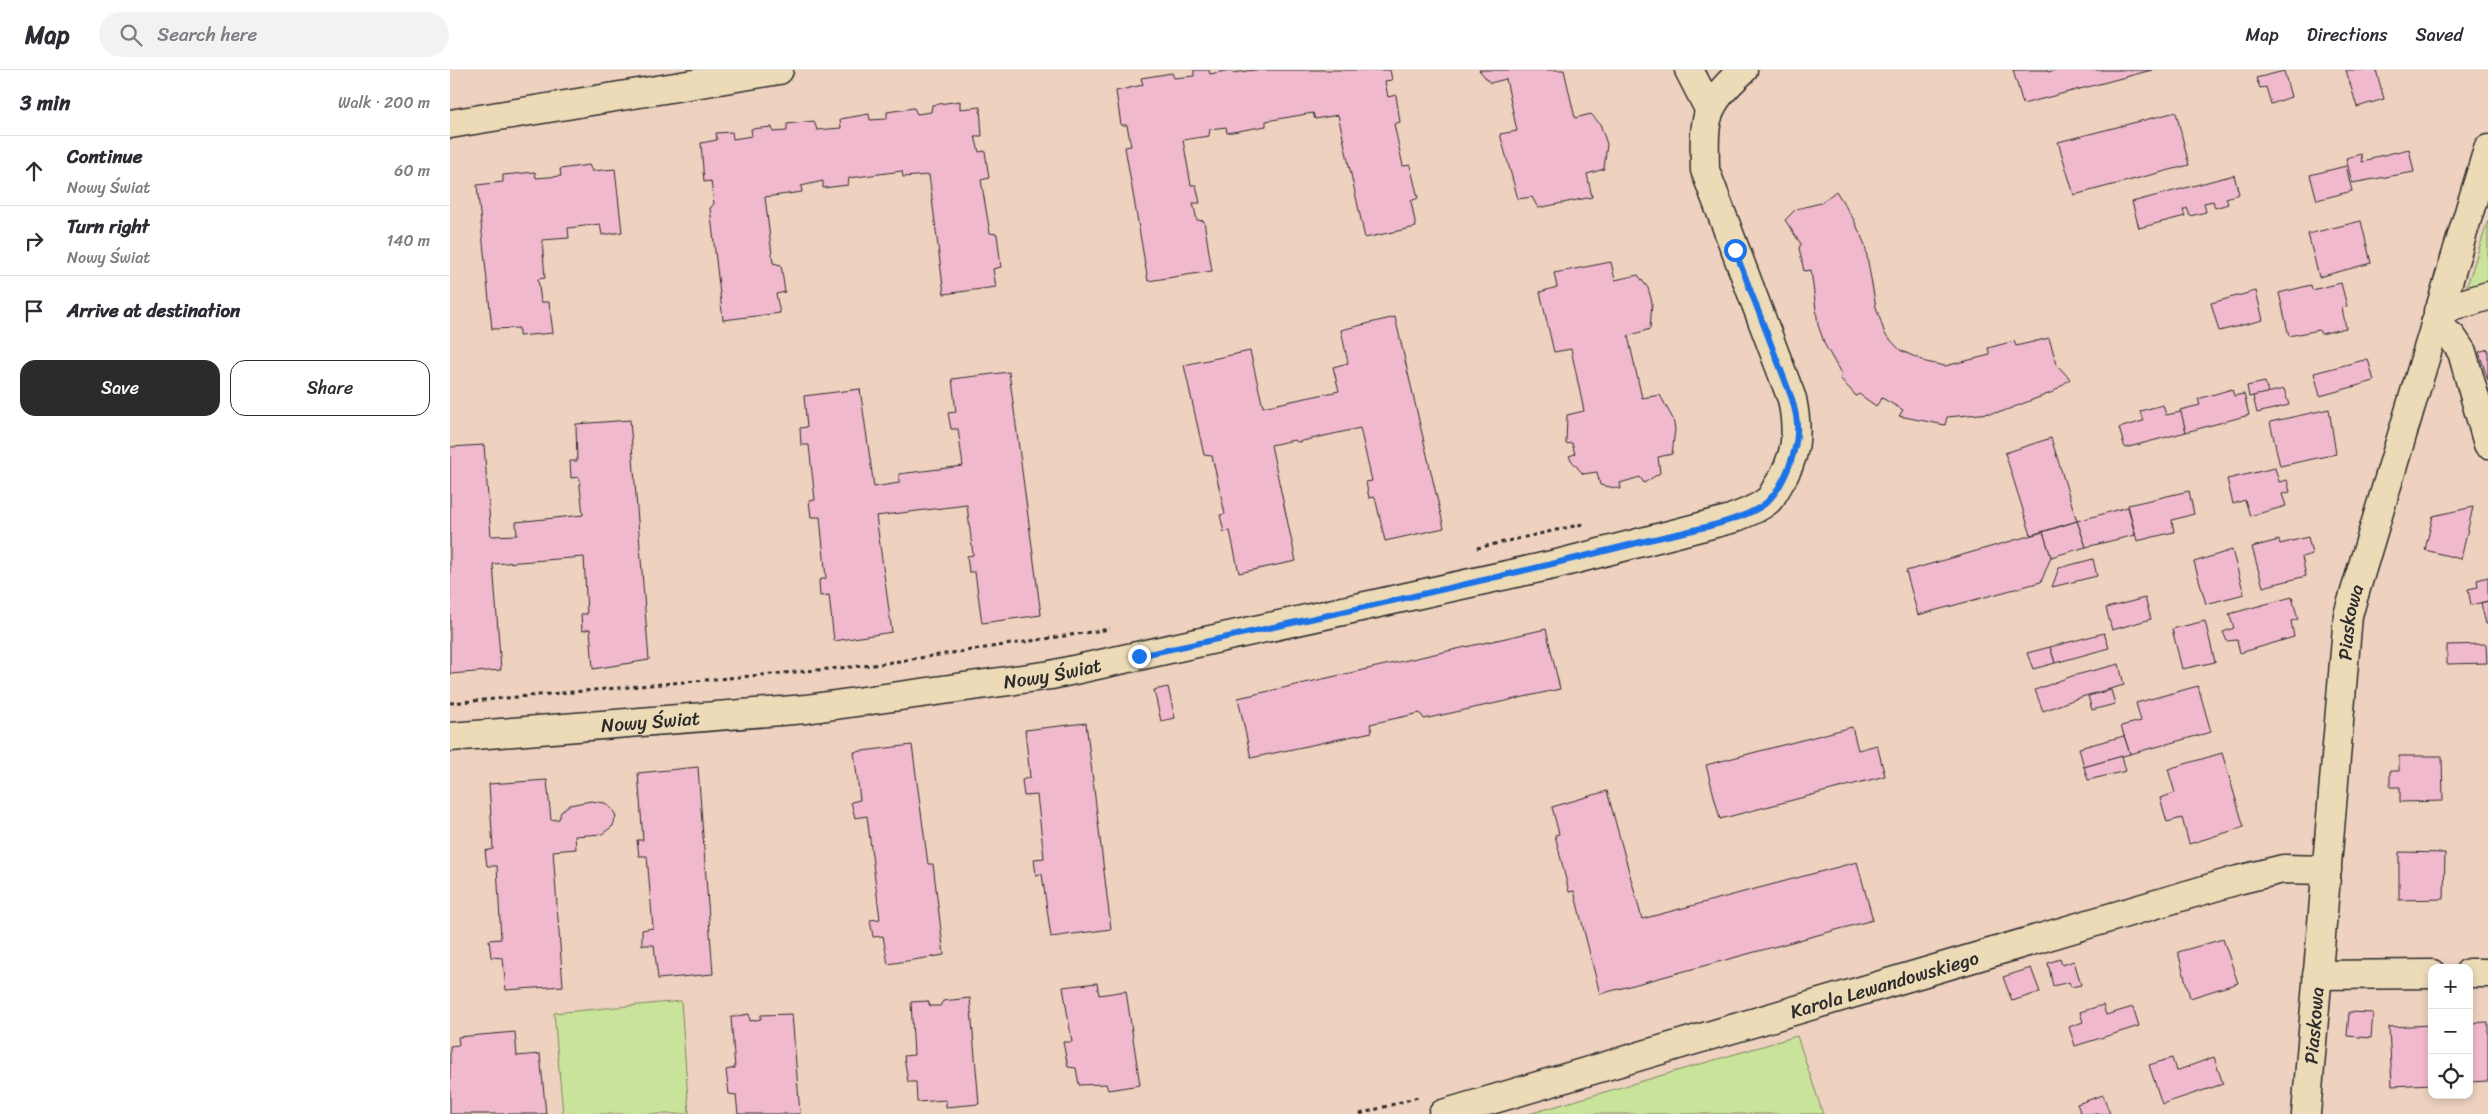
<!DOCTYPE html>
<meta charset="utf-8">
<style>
body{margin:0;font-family:Sriracha,sans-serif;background:#f2f2f3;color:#2b2b33}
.controls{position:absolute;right:15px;bottom:15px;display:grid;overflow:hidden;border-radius:10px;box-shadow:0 2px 8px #0003}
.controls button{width:45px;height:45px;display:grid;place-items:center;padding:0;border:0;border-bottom:1px solid #e1e1e2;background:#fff;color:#2b2b33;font:25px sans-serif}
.stop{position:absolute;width:15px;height:15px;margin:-11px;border:4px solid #1a73e8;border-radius:50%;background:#fff}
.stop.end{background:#1a73e8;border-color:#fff;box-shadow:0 1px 5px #0008}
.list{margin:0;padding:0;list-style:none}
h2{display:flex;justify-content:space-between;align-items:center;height:65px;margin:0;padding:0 20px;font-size:21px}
h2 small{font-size:16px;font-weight:400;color:#7c7c81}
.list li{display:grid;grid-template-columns:32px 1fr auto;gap:15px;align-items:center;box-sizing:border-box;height:70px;padding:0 20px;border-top:1px solid #e1e1e2}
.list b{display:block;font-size:19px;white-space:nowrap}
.list p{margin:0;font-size:16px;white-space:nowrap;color:#7c7c81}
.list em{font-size:16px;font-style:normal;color:#7c7c81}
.actions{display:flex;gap:10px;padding:15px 20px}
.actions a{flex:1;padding:11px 0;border:1px solid #2b2b2b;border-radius:15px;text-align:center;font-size:18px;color:#2b2b2b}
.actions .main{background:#2b2b2b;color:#fff}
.icon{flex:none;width:28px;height:28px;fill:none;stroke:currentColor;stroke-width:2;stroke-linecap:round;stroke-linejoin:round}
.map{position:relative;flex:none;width:2038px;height:1044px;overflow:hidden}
header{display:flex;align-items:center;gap:30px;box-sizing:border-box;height:70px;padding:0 25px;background:#fff;border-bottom:1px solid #e1e1e2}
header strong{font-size:24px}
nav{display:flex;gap:28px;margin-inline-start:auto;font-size:18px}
.search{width:350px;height:45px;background:#f2f2f3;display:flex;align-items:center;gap:12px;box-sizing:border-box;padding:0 18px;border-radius:28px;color:#7c7c81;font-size:19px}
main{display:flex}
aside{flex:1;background:#fff}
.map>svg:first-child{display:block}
.green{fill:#cae39a;stroke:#7a8762}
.building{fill:#f1b9ce;stroke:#2b2b2b}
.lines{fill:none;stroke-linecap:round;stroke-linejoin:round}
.minor-casing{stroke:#2b2b2b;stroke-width:31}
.path{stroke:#2b2b2b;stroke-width:3;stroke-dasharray:4 4;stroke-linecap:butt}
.minor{stroke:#eddbb8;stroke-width:28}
.route{stroke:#1a73e8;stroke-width:6}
.labels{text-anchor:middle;stroke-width:5;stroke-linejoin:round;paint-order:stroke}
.street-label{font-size:19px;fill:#2b2b2b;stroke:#eddbb8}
</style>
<header>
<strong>Map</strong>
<div class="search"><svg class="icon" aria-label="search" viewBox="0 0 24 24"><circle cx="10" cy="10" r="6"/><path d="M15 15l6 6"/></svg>Search here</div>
<nav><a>Map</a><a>Directions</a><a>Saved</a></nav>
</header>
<main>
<aside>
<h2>3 min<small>Walk · 200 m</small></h2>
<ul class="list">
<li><svg class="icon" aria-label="ahead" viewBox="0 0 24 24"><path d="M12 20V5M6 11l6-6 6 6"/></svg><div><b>Continue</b><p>Nowy Świat</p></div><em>60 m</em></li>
<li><svg class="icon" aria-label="right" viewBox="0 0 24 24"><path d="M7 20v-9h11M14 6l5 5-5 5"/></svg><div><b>Turn right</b><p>Nowy Świat</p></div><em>140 m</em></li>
<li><svg class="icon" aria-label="arrive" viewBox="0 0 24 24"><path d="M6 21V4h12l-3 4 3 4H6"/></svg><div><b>Arrive at destination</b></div></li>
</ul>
<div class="actions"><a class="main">Save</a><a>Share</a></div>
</aside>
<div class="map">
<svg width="2038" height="1044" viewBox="0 0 2038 1044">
<rect width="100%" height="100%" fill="#eed1bf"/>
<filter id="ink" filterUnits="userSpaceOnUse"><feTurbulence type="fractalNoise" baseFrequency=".02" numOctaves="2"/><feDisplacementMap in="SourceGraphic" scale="10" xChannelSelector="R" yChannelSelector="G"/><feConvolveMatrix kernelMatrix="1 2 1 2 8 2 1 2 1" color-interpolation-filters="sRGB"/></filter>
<g filter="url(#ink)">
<g class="green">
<path d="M2038,151V212L2016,219Z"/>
<path d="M231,931L239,1044H113L104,943Z"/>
<path d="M1347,966L1373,1044H1079Z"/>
</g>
<g class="building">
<path d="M744,0H759L760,4L780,0L782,3L805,0H940L942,10L935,11L938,27L946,25L950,52L944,54L953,96L960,95L968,128L961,131L966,157L915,168L888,45L865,49L863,43L816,51V56L777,63L776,57L760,59L759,66L733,70L741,115H746L750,133H743L747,150L754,151L762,201L698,211L675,77L681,76L677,55H671L666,21L693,15L691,8L722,3L724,8L744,6Z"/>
<path d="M1029,0H1114L1125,48L1141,44L1150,54L1157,74L1154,99L1137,104L1142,127L1088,138L1082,127L1068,129L1050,64L1067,61L1056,9L1040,13Z"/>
<path d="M1563,0H1597L1598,2L1606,0H1702L1573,34Z"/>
<path d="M1896,0H1926L1934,29L1907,37Z"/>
<path d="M1834,1L1841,27L1821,34L1816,17L1810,18L1806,8Z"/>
<path d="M510,31V39L530,37L532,66H525L529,82L535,81L539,108L531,110L540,163L547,164L551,197L543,199L546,217L494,224L479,105L453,107L452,101L399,108L398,115L373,118V111L351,116L352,122L315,127L323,193L331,195L335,222L326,224L330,243L273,250L260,138L264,134L261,111L254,112L251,73L267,70L266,63L282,62L283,69L302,66L301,59L322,57L323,62L337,61V54L364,51L367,60L391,58L390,49L419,44L420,50L437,49V42L464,38L467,44L481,42L482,35Z"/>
<path d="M1726,42L1739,95L1624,125L1608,72Z"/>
<path d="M1959,79L1964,102L1902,113L1896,88L1911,84L1912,92L1921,90V88Z"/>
<path d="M139,95L142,101L165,99L172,162L152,165L150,154L118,158L119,168L92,170L95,208L88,209L91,232H99L103,263L69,266V258L42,259L27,115L53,112V105L85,102L86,108L111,106L110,99Z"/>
<path d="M1896,96L1902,121L1867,130L1860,105Z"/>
<path d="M1784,105L1789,124L1776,128L1778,134L1765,138L1763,131L1754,133L1756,142L1740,146L1737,138L1733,140L1735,146L1689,158L1682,132Z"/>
<path d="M1386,121L1404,150L1415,175L1426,237L1435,264L1450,280L1476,292L1495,296L1540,285L1538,278L1564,271L1566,276L1599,268L1607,295L1620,309L1603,322L1551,342L1497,347L1495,355L1449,346L1453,340L1432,328L1426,336L1409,324L1406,326L1390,308L1392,305L1375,275L1368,255L1361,200L1354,201L1349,178L1351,174L1335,150L1346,139L1371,133Z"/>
<path d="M1911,151L1921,193L1869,207L1858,164Z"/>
<path d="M1161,192L1165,210L1188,205L1198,218L1202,232L1200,259L1178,266L1192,328L1210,325L1223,349L1225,359L1222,384L1208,387L1210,403L1194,413L1190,407L1170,413L1171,419L1150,415L1147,402L1133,404L1121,390L1119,386L1125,384L1122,373L1116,374L1117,345L1134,341L1121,279L1104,282L1090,222L1107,217L1104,203Z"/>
<path d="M1891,213L1897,236L1892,238L1896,258L1871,264L1869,260L1839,266L1829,223L1861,215L1862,220Z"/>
<path d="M1806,221L1813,250L1769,261L1761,233Z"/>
<path d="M945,247L994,458L935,471L925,427L919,428L916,412L922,411L910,358L848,372L844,370L821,375L846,491L789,503L780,461L774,462L770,445L775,444L762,386L754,385L734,295L800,281L813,337L889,321L883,297L898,293L891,260Z"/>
<path d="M2038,279V311L2029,282Z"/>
<path d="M1918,289L1924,311L1870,326L1864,303Z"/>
<path d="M559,302L591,545L532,553L525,502H519L517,486L523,485L517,435L426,446L442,562L384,571L379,525L370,526L369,510L376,508L370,447H361L359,431L365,430L359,375H351L350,358L357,357L354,326L410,319L424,417L449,413V404L513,396L508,359H501L498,343L506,342L502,309Z"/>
<path d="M1815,312L1818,323L1799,327L1797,316Z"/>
<path d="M1782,319L1784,326L1794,324L1799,345L1736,362L1730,340L1750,335L1748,329Z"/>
<path d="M1834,319L1839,335L1807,343L1803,326Z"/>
<path d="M1713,335L1716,345L1731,342L1736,362L1675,378L1669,358L1693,351L1690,341Z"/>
<path d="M1879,339L1886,384L1830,396L1820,352Z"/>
<path d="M180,350L199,590L143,599L140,559L132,561L131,544H137L134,487L43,494L51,600L0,604V377L34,375L41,466L67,465L66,452L133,445L129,407L121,408L120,391H127L126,354Z"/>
<path d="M1601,368L1627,451L1581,465L1555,383Z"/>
<path d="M1825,398L1829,412L1837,410L1840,422L1832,424L1836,436L1800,446L1795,430L1783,434L1777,409Z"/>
<path d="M1739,421L1744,444L1722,450L1724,462L1687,471L1678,435Z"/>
<path d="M1678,437L1685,465L1636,477L1627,451Z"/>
<path d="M2023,437L2011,489L1975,480L1983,446Z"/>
<path d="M1627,451L1636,477L1601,487L1593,462Z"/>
<path d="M1593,462L1601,487L1591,512L1468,545L1456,501Z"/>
<path d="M1858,467L1862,484L1852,487L1856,506L1813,517L1802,477L1829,470L1830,474Z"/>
<path d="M1782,480L1794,524L1756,534L1744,492Z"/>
<path d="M1643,489L1647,506L1602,517L1609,498Z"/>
<path d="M2038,507V531L2021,535L2018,519L2028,517L2027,510Z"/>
<path d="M1842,527L1848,549L1841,551L1844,567L1790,583L1787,570L1777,571L1773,562L1784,558L1779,544Z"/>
<path d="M1695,528L1701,549L1662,560L1656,538Z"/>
<path d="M2038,531V554H2036L2031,533Z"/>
<path d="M1755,551L1765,592L1732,599L1722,559Z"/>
<path d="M1096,559L1110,619L974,649L970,643L920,654L922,662L801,688L788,628Z"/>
<path d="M1654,563L1659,578L1605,593L1600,577Z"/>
<path d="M2036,574L2037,593L1997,594V575Z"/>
<path d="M1600,577L1605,593L1583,599L1577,583Z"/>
<path d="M1669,594L1674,615L1628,628L1593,641L1585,620L1622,606Z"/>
<path d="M1748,616L1761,662L1680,684L1671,656L1691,651L1686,633Z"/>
<path d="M718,617L725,648L711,651L704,620Z"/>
<path d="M1661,620L1665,634L1642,640L1638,626Z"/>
<path d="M636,653L661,859L601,867L592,804L586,805L584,789L594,788L587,725L574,726L572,710L580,707L575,660Z"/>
<path d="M1402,657L1408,680L1427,675L1435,706L1270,749L1256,695Z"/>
<path d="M1674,666L1680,684L1634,697L1629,678Z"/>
<path d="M462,675L478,794H483L494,885L438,894L433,866L423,867L420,850L430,849L417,746L405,748L401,732L410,730L404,682Z"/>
<path d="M1772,683L1794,757L1739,774L1732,748L1717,752L1710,728L1725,723L1718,699Z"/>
<path d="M1672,686L1676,701L1638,710L1634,697Z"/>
<path d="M1949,686H1992L1993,731L1950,732V717H1940V701H1949Z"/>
<path d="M248,697L263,904L208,909L204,875H192V860L203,858L197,786H189L187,770H193L188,703Z"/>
<path d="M97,710L101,750L109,749L111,742L119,735L141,731L155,733L162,739L166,746L163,756L152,764L125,766L126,779L103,781L113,916L56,920L53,888L41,887L39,870L51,869L47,796H37L35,781L43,779L39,714Z"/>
<path d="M1157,721L1192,849L1407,792L1423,850L1150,924L1124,821L1119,822L1105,765L1109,764L1102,737Z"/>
<path d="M1949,782L1995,783L1994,829L1949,830Z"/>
<path d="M1773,869L1788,913L1740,928L1728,882Z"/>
<path d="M1610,889L1612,895L1624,891L1631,915L1621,917L1619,912L1603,916L1598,893Z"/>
<path d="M1581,898L1590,922L1562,931L1553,907Z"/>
<path d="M647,913L649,925L676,921L690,1015L658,1020L656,1014L629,1015L626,998L618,997L613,972H622L613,917Z"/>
<path d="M520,928L529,1034L496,1037V1030L467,1032L466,1012H458L454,986L464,985L461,932L478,931L480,936H490L493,931Z"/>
<path d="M1653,935L1656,945L1683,937L1689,956L1625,976L1619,957L1633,952L1630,942Z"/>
<path d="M1899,942L1923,943L1921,968L1897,966Z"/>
<path d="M299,944L300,951L311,949V945L342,944L350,1044H288L286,1025L279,1024L276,1000L285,998L281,947Z"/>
<path d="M2038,952V1011L2019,1012V953Z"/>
<path d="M1982,955V1014L1942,1016L1939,957Z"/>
<path d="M65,962L67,986L90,984L96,1044H0V976L9,975L8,967Z"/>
<path d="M1764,987L1773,1014L1712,1034L1699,995L1722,988L1726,1001Z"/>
<path d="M1653,1025L1660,1044H1631L1627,1034Z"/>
</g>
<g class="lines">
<defs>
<g id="minor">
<path d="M1239,0L1259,39"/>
<path d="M0,54L329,0"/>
<path d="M1988,241L2038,226"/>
<path d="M1985,254L2002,267L2012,282L2038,374"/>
<path id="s1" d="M0,667L356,639L601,605L1107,494L1281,449C1293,444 1306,440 1316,432C1321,429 1324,422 1327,417C1347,387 1349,363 1342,329L1255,100C1254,47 1253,37 1293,0"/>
<path d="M2019,903H2038"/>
<path d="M1867,905L1982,904"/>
<path id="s2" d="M993,1044L1788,810L1833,799L1877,800"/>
<path id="s3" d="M1856,1044L1898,545L2038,79"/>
</g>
</defs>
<use href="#minor" class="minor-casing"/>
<g class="path">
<path d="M1027,478L1133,454"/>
<path d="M0,633L423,595L660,559"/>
<path d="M910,1044L968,1027"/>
</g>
<use href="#minor" class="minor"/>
</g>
</g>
<g class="lines" filter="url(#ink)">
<path class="route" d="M689,586C857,550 1025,514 1191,472C1222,464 1296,452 1317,432C1334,416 1349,378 1347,355C1347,346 1344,337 1342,329L1285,180"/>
</g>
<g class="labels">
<g class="street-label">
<text dy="7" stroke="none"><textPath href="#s3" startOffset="494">Piaskowa</textPath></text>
<text dy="7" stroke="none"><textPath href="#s1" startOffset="606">Nowy Świat</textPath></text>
<text dy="7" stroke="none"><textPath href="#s1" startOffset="201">Nowy Świat</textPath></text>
<text dy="7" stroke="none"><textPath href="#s2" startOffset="460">Karola Lewandowskiego</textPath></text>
<text dy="7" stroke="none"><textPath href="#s3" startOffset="89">Piaskowa</textPath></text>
</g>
</g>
</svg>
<div class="controls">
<button>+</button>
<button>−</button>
<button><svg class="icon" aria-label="locate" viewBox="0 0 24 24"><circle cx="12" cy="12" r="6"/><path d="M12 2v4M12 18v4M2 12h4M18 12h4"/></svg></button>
</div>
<div class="stop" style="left:1285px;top:180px"></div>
<div class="stop end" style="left:689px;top:586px"></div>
</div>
</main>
